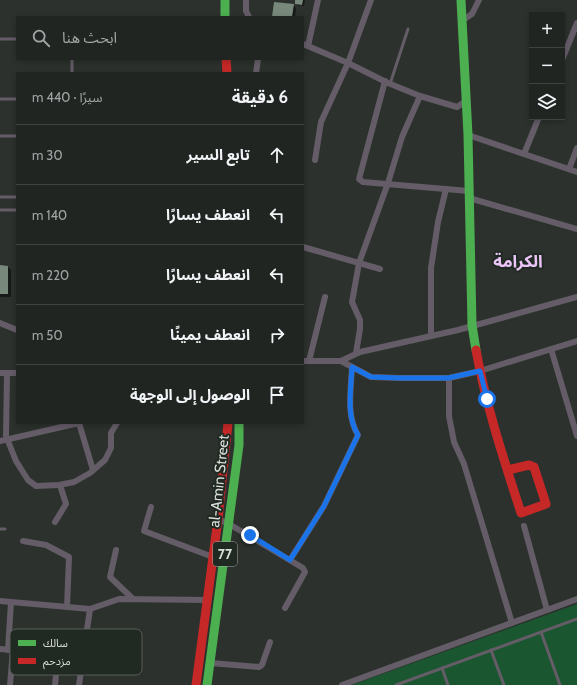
<!DOCTYPE html>
<html lang="ar">
<meta charset="utf-8">
<style>
body{margin:0;font-family:Cabin,"Noto Sans Arabic",sans-serif;background:#2d312f;color:#f1f3f6;direction:rtl}
.controls{position:absolute;right:12px;top:12px;display:grid;overflow:hidden;border-radius:0px;box-shadow:0 2px 6px #0003}
.controls button{width:36px;height:36px;display:grid;place-items:center;padding:0;border:0;border-bottom:1px solid #3e4240;background:#212522;color:#f1f3f6;font:20px sans-serif}
.stop{position:absolute;width:12px;height:12px;margin:-9px;border:3px solid #1a73e8;border-radius:50%;background:#fff}
.stop.end{background:#1a73e8;border-color:#fff;box-shadow:0 1px 4px #0008}
.list{margin:0;padding:0;list-style:none}
h2{display:flex;justify-content:space-between;align-items:center;height:52px;margin:0;padding:0 16px;font-size:17px}
h2 small{font-size:13px;font-weight:400;color:#a2a5a5}
.list li{display:grid;grid-template-columns:26px 1fr auto;gap:12px;align-items:center;box-sizing:border-box;height:60px;padding:0 16px;border-top:1px solid #3e4240}
.list b{display:block;font-size:15px;white-space:nowrap}
.list em{font-size:13px;font-style:normal;color:#a2a5a5}
.icon{flex:none;width:22px;height:22px;fill:none;stroke:currentColor;stroke-width:2;stroke-linecap:round;stroke-linejoin:round}
.map{position:relative;flex:none;width:577px;height:685px;overflow:hidden;direction:ltr}
.search{position:absolute;background:#212522;box-shadow:0 2px 6px #0003;left:16px;top:16px;width:288px;height:44px;display:flex;align-items:center;gap:10px;box-sizing:border-box;padding:0 14px;border-radius:0px;color:#a2a5a5;font-size:15px}
.panel{position:absolute;background:#212522;box-shadow:0 2px 6px #0003;left:16px;top:72px;width:288px;height:352px;border-radius:0px;direction:rtl}
.map>svg:first-child{display:block}
.green{fill:#1a562f}
.shadow{fill:#0007}
.building{fill:#78887b}
.lines{fill:none;stroke-linecap:round;stroke-linejoin:round}
.lane{stroke:#645c67;stroke-width:3}
.street{stroke:#645c67;stroke-width:6}
.fast{stroke:#4caf50;stroke-width:9}
.jam{stroke:#c62828;stroke-width:9}
.route{stroke:#1a73e8;stroke-width:5}
.labels{text-anchor:middle;stroke-width:4;stroke-linejoin:round;paint-order:stroke}
.shield{fill:#202922;stroke:#a2a8a3;stroke-width:1}
.shield-label{font-size:14px;font-weight:bold;fill:#d9deda}
.street-label{font-size:15px;fill:#d9deda;stroke:#202922}
.quarter-label{font-size:17px;font-weight:bold;fill:#ecc5f8;stroke:#202922}
.key{fill:#202922;stroke:#585f59;stroke-width:1}
.key-label{font-size:11px;fill:#d9deda}
</style>
<div class="map">
<svg width="577" height="685" viewBox="0 0 577 685">
<rect width="100%" height="100%" fill="#2c312d"/>
<path class="green" d="M577,604V685H352Z"/>
<g class="shadow">
<path d="M296,0H305L304,6L297,5L296,4Z"/>
<path d="M293,5L296,8L295,17H273Z"/>
<path d="M0,266L8,267L11,270V297H0Z"/>
</g>
<g class="building">
<path d="M295,0H303L302,5L295,4Z"/>
<path d="M274,2L294,4L292,17H272Z"/>
<path d="M0,265L8,266V294H0Z"/>
</g>
<g class="lines">
<g class="lane">
<path d="M0,39H17"/>
<path d="M72,59V73"/>
<path d="M390,84L408,29"/>
<path d="M0,99H17"/>
<path d="M0,136H17"/>
<path d="M0,197H17"/>
<path d="M0,210H17"/>
<path d="M0,529H5"/>
<path d="M541,632L560,685"/>
<path d="M491,650L504,685"/>
<path d="M442,668L448,685"/>
<path d="M396,685L577,619"/>
</g>
<g class="street">
<path d="M246,0V11L249,17"/>
<path d="M463,20L472,14L479,0"/>
<path d="M303,44L348,63L388,83L420,96L457,107L466,101"/>
<path d="M308,46L318,0"/>
<path d="M562,60L577,23"/>
<path d="M256,73L258,59"/>
<path d="M385,81L359,179L363,182L469,191"/>
<path d="M468,135L577,172"/>
<path d="M524,154L539,117"/>
<path d="M315,160L321,122L348,63L371,0"/>
<path d="M569,169L577,148"/>
<path d="M469,198L577,229"/>
<path d="M303,247L380,269"/>
<path d="M0,323L17,330"/>
<path d="M431,336V268L438,222L446,189"/>
<path d="M551,349L577,436"/>
<path d="M356,353L360,329V320L352,302L359,263L388,183L402,137L420,96"/>
<path d="M303,361H341L360,352L458,330L577,297"/>
<path d="M309,361L325,297"/>
<path d="M341,361L371,377L400,378H449L480,371L577,341"/>
<path d="M0,373H17"/>
<path d="M7,374L6,436L16,461L28,480L36,486L59,485L74,482L90,473L105,460L111,448V433L117,423"/>
<path d="M449,378V416L454,442L464,464L512,623"/>
<path d="M79,423L93,470"/>
<path d="M0,441L79,423"/>
<path d="M151,507L144,531L213,557"/>
<path d="M218,519L229,524L303,568L305,572L285,608"/>
<path d="M55,522L66,504L60,485"/>
<path d="M524,526L547,610"/>
<path d="M23,541L46,545L69,557L67,607"/>
<path d="M116,550L110,577L132,598"/>
<path d="M290,560L324,506L358,435C346,416 351,390 352,367"/>
<path d="M0,601L90,609L119,599L207,600"/>
<path d="M0,649L83,656"/>
<path d="M8,650L11,602"/>
<path d="M210,663L259,667L262,665L270,642"/>
<path d="M10,685L13,650"/>
<path d="M55,685L58,654"/>
<path d="M79,685L90,609"/>
<path d="M342,685L577,599"/>
</g>
<g class="fast">
<path d="M225,0V17"/>
<path d="M461,0L468,135L472,325L476,350"/>
<path d="M207,685L239,445V423"/>
</g>
<g class="jam">
<path d="M226,59L227,73"/>
<path d="M476,350C486,406 504,460 521,513L546,504L534,467L529,465L508,470"/>
<path d="M196,685L218,519L228,423"/>
</g>
</g>
<g class="lines">
<path class="route" d="M250,535L290,560L324,506L358,435C346,416 351,390 352,367L371,377L400,378H448L480,371L487,399"/>
</g>
<g class="labels">
<rect class="shield" x="213" y="542" width="24" height="24" rx="3"/>
<g class="shield-label">
<text x="225" y="559">77</text>
</g>
<g class="street-label">
<text transform="translate(219 481) rotate(-84)" y="5">al-Amin Street</text>
</g>
<g class="quarter-label">
<text x="518" y="267">الكرامة</text>
</g>
</g>
<rect x="10" y="629" width="132" height="46" rx="6" class="key"/>
<rect x="18" y="640" width="18" height="6" fill="#4caf50"/>
<rect x="18" y="658" width="18" height="6" fill="#c62828"/>
<g class="key-label">
<text x="43" y="647">سالك</text>
<text x="43" y="665">مزدحم</text>
</g>
</svg>
<div class="controls">
<button>+</button>
<button>−</button>
<button><svg class="icon" aria-label="layers" viewBox="0 0 24 24"><path d="M12 4l9 5-9 5-9-5zM3 14l9 5 9-5"/></svg></button>
</div>
<div class="stop" style="left:487px;top:399px"></div>
<div class="stop end" style="left:250px;top:535px"></div>
<div class="search"><svg class="icon" aria-label="search" viewBox="0 0 24 24"><circle cx="10" cy="10" r="6"/><path d="M15 15l6 6"/></svg>ابحث هنا</div>
<section class="panel">
<h2>6 دقيقة<small>سيرًا · 440 m</small></h2>
<ul class="list">
<li><svg class="icon" aria-label="ahead" viewBox="0 0 24 24"><path d="M12 20V5M6 11l6-6 6 6"/></svg><div><b>تابع السير</b></div><em>30 m</em></li>
<li><svg class="icon" aria-label="left" viewBox="0 0 24 24"><path d="M17 20v-9H6M10 6l-5 5 5 5"/></svg><div><b>انعطف يسارًا</b></div><em>140 m</em></li>
<li><svg class="icon" aria-label="left" viewBox="0 0 24 24"><path d="M17 20v-9H6M10 6l-5 5 5 5"/></svg><div><b>انعطف يسارًا</b></div><em>220 m</em></li>
<li><svg class="icon" aria-label="right" viewBox="0 0 24 24"><path d="M7 20v-9h11M14 6l5 5-5 5"/></svg><div><b>انعطف يمينًا</b></div><em>50 m</em></li>
<li><svg class="icon" aria-label="arrive" viewBox="0 0 24 24"><path d="M6 21V4h12l-3 4 3 4H6"/></svg><div><b>الوصول إلى الوجهة</b></div></li>
</ul>
</section>
</div>
